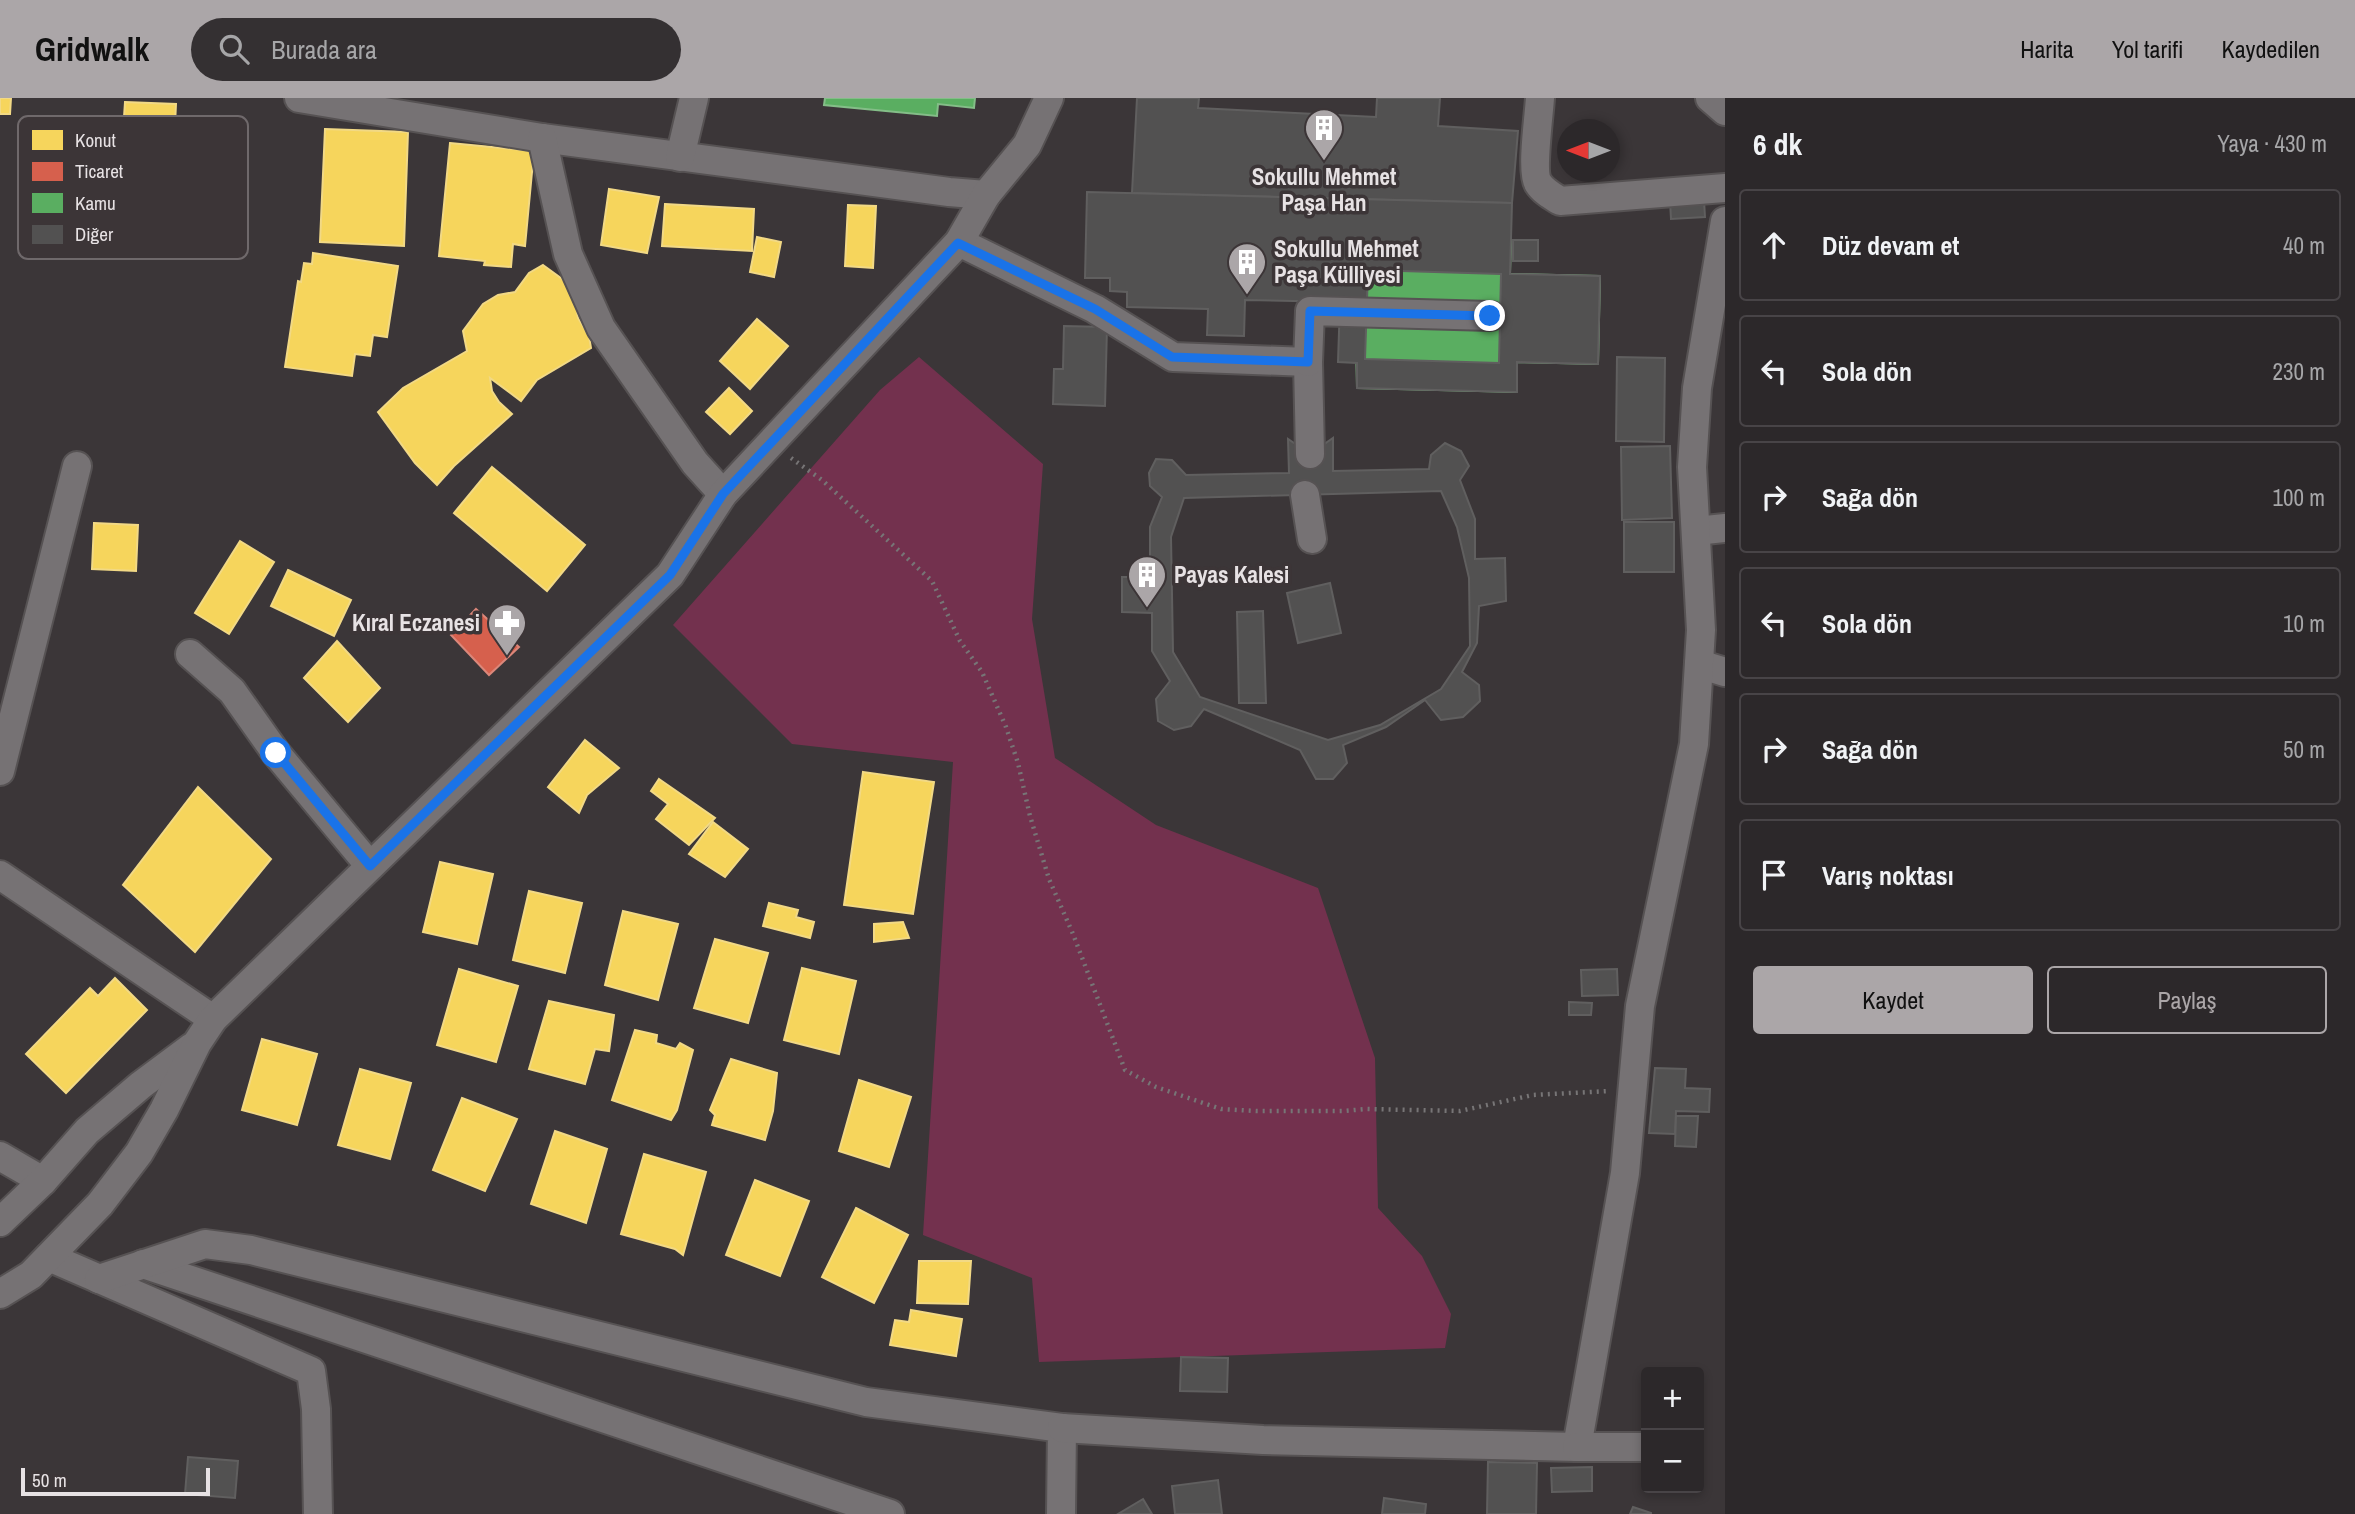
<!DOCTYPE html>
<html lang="tr">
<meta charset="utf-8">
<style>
body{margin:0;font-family:"Archivo Narrow",sans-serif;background:#343032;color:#f1f3f6}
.controls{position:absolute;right:21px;bottom:21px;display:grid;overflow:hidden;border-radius:7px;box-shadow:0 4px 10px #0003}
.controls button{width:63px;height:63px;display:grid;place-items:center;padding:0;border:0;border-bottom:2px solid #484447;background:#2c282a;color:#f1f3f6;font:35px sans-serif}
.compass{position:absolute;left:1557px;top:21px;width:63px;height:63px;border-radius:50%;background:#2c282a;box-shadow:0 4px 10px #0003;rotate:270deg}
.scale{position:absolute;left:21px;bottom:18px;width:189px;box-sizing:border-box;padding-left:7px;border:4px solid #e7e2e4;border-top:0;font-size:19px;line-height:24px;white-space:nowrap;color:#e7e2e4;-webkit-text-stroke:5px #3c3537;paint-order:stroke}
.stop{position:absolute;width:21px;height:21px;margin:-16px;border:5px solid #1a73e8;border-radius:50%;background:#fff}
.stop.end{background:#1a73e8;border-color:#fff;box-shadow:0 2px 7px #0008}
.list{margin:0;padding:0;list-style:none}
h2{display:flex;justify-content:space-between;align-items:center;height:91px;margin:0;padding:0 28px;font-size:30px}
h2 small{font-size:23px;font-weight:400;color:#a6a6a8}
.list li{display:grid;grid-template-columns:46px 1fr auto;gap:21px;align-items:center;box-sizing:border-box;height:112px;margin:0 14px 14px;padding:0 14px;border:2px solid #484447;border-radius:7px}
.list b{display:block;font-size:26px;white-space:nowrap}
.list em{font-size:23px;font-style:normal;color:#a6a6a8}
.actions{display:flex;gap:14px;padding:21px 28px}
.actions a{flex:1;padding:16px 0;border:2px solid #aba6a8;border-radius:7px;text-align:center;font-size:24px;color:#aba6a8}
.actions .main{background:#aba6a8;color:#111}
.icon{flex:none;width:38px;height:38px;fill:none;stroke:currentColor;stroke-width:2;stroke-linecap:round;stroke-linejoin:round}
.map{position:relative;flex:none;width:1725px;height:1416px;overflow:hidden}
header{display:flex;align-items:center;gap:42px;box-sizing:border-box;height:98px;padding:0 35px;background:#aba6a8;color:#111}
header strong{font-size:33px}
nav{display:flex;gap:38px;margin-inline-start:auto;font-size:24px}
.search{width:490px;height:63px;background:#343032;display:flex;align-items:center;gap:18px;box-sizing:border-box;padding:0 24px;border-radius:38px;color:#a6a6a8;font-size:26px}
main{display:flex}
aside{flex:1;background:#2c282a}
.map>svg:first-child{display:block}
.green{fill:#73314e}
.homes{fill:#f6d55c;stroke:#f2d985;stroke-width:2}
.shops{fill:#d6604d;stroke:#db877a;stroke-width:2}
.public{fill:#5aae61;stroke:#84be88;stroke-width:2}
.building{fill:#525151;stroke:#605f5f;stroke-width:2;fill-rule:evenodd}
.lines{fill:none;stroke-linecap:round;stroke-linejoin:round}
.minor-casing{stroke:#565253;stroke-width:32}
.path{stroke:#777576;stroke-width:4.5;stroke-dasharray:2 5;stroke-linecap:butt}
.minor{stroke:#767274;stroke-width:28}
.route{stroke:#1a73e8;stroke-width:9}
.labels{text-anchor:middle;stroke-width:7;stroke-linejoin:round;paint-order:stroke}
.poi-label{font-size:23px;font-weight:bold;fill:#e7e2e4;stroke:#3c3537;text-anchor:start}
.key{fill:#3c3537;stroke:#6f696b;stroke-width:2}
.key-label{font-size:19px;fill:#e7e2e4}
</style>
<header>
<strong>Gridwalk</strong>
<div class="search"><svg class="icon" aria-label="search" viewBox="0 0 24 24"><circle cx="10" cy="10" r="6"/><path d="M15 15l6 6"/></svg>Burada ara</div>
<nav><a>Harita</a><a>Yol tarifi</a><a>Kaydedilen</a></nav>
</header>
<main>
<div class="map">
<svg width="1725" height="1416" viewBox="0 0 1725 1416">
<rect width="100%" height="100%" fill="#3b3638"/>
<path class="green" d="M919,259L1043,366L1032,521L1055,660L1156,727L1318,790L1375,960L1378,1110L1422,1158L1451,1216L1445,1250L1039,1264L1032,1180L923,1137L953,664L792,646L673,527L880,292Z"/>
<g class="homes">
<path d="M0,0H11L10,16H0Z"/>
<path d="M125,4L176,6L173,68L121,65Z"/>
<path d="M325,31L408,34L404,148L320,144Z"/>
<path d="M450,45L534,53L525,148L513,146L511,169L484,167L485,163L439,158Z"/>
<path d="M609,91L659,99L647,155L601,147Z"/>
<path d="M665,106L754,111L752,153L662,148Z"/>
<path d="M848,107L876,108L873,170L845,168Z"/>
<path d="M757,139L781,144L774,179L750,174Z"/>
<path d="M313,155L398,168L387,239L373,237L370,258L355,256L352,278L285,269L298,183L301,184L304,165L312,166Z"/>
<path d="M543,167L569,186L574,195L578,220L589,238L591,250L537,282L521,303L490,280L492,293L499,304L512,316L454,368L437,387L415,365L378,314L403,290L467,253L463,233L483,206L498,197L515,194L529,175Z"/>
<path d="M757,221L788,248L750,291L720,263Z"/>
<path d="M729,290L752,313L730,336L706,314Z"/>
<path d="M492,369L585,447L547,493L454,415Z"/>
<path d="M94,425L138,427L136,473L92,471Z"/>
<path d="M240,443L274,464L229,536L195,515Z"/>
<path d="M288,472L351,502L334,538L271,508Z"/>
<path d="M337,543L380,590L348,624L304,580Z"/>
<path d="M585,642L619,670L587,697L579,715L548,689Z"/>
<path d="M863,674L934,684L913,816L844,807Z"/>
<path d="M659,681L715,720L689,747L656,721L668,706L651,693Z"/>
<path d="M198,689L271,761L195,854L123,787Z"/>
<path d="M713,724L748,751L725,779L689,756Z"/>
<path d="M440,764L493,776L477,846L423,834Z"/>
<path d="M529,793L582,805L565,875L513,862Z"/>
<path d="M769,805L798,812L796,819L814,824L810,840L763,828Z"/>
<path d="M623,813L678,826L658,902L605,887Z"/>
<path d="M903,824L909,840L874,844V826Z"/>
<path d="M715,841L768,855L748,925L694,910Z"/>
<path d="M802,870L856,883L839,956L784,942Z"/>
<path d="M459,871L518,888L496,964L437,947Z"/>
<path d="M115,880L147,912L66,995L26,956L90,890L98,898Z"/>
<path d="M549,903L614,917L609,953L595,951L585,986L529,971Z"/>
<path d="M635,932L657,937L656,945L676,951L680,945L693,952L677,1012L671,1022L612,1002Z"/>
<path d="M262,941L317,956L297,1027L242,1012Z"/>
<path d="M731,961L777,975L773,1013L765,1042L712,1027L715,1017L710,1012Z"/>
<path d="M360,971L411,985L390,1061L338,1047Z"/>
<path d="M859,982L911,999L889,1069L839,1053Z"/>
<path d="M462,1000L517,1021L485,1093L433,1072Z"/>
<path d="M555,1033L607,1051L586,1125L531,1106Z"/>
<path d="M644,1056L706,1074L683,1157L675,1151L621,1136Z"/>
<path d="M755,1082L809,1103L780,1178L726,1157Z"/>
<path d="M856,1110L908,1137L874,1205L822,1179Z"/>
<path d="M919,1163H971L968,1206L917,1205Z"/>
<path d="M911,1212L962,1221L956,1258L890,1247L895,1222L909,1224Z"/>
</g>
<path class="shops" d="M476,511L519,549L489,577L451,537Z"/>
<g class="public">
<path d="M825,0H975L974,10L938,6L937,18L824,7Z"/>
<path d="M1354,142H1511L1510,176L1600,178L1598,266L1517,264V294L1357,290Z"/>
</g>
<g class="building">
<path d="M1137,0H1199L1198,10L1376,19L1377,0H1440L1438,28L1518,33L1512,105L1132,95Z"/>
<path d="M1087,94L1512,105L1510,176L1600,178L1598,266L1517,264V294L1357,290V265L1338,264L1340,204L1245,202L1244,238L1207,237L1208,211L1127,209V194L1110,193V180H1085ZM1368,172L1501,176L1499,265L1365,261Z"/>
<path d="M1704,102L1705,119L1671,121L1670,103Z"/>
<rect x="1513" y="142" width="25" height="21"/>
<path d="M1064,228L1107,229L1105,308L1053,306L1054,271H1063Z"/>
<path d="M1617,259L1665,260L1664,344L1616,343Z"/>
<path d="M1333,340V373L1429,371L1431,357L1445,345L1461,353L1469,368L1460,382L1475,421V461L1505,460L1506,503L1479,508L1477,545L1462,574L1479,587L1480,603L1463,619L1441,622L1425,602L1386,629L1343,647L1347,665L1333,681H1316L1300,652L1204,611L1191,628L1174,632L1158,623L1156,601L1170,583L1152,553V515L1122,514V479H1150V429L1162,399L1150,388L1149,375L1156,361L1172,362L1186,377L1289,375L1288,341L1310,356ZM1441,393L1457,429L1469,480L1470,548L1441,591L1380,627L1328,642L1200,599L1173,554L1171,439L1184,400Z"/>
<path d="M1670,348L1672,420L1622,422L1621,349Z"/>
<rect x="1624" y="424" width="50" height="50"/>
<path d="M1330,485L1341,535L1298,545L1287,495Z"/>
<path d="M1263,513L1266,605H1239L1237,514Z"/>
<path d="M1617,871L1618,897L1582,898L1581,872Z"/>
<path d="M1569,904L1592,905L1591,917H1569Z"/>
<path d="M1655,970L1686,971L1685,990L1710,991L1709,1014L1676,1013L1675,1036L1649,1035Z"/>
<path d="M1676,1018H1698L1696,1049L1675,1048Z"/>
<path d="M1181,1259L1228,1260L1227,1294L1180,1293Z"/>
<path d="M188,1359L238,1363L235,1400L185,1396Z"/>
<path d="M1488,1364L1537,1365L1536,1416H1487Z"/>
<path d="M1592,1369V1393L1552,1394L1551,1370Z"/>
<path d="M1218,1382L1222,1416H1175L1172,1388Z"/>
<path d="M1384,1400L1426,1406L1425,1416H1382Z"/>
<path d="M1143,1401L1152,1416H1118Z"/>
<path d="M1633,1409L1651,1415V1416H1630Z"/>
</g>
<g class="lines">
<defs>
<g id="minor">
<path d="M299,0L542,40L949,94L986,97"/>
<path d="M1540,0C1539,17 1531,73 1538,85C1543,93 1552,98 1560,103L1725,90"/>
<path d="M1710,0L1725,13"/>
<path d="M542,40L568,156L601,230L695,365L723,396"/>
<path d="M680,59L694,0"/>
<path d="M959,144L1095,211L1173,259L1308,264L1310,356"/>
<path d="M1308,264L1310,213L1491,218"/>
<path d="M1305,397L1312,441"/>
<path d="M1696,433L1725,430"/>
<path d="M190,556L232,593L276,655L370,768"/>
<path d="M1699,566L1725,574"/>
<path d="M0,673L77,368"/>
<path d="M0,777L213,921"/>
<path d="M0,1058L43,1083"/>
<path d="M0,1124L43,1083L87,1033L141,987L192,949"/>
<path d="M49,1159L311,1273L316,1311L318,1416"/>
<path d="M143,1166L890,1416"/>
<path d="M99,1181L205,1146L251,1152L866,1304L1062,1330L1061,1416"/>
<path d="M0,1196L31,1177L100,1106L139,1055L164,1012L197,945L213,921L670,477L723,396L959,144L986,97L1027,47L1049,0"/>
<path d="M1062,1330L1263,1342L1577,1349L1625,1075L1640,908L1694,646L1701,532L1692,369L1697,290L1725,123"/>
<path d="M1577,1349H1644"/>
</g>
</defs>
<use href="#minor" class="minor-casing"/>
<path class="path" d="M791,360L822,382L932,483L960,543L982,574L1006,629L1018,665L1030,718L1049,781L1073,836L1125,972L1156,989L1221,1011L1256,1013H1343L1366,1011L1460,1013L1533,997L1609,993"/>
<use href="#minor" class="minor"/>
</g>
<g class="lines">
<path class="route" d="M276,655L370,768L670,477L723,396L958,145L1095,211L1172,259L1308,264L1310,213L1490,218"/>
</g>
<defs>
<symbol id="building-pin" viewBox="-11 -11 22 30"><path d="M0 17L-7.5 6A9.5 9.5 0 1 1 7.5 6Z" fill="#aba6a8" stroke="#3c3537"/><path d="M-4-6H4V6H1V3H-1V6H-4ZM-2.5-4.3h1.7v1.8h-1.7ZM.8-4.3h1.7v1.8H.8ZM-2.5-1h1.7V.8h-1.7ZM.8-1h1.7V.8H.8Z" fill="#fff"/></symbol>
<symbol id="pharmacy-pin" viewBox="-11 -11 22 30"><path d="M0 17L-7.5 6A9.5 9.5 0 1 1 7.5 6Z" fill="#aba6a8" stroke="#3c3537"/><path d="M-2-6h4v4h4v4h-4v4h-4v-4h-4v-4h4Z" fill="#fff"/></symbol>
</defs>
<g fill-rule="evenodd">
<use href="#building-pin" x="1302" y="8" width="44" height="60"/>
<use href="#building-pin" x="1225" y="142" width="44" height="60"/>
<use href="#building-pin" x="1125" y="455" width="44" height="60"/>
<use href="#pharmacy-pin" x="485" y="503" width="44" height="60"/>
</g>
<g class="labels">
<g class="poi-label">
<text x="1324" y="87" text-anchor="middle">Sokullu Mehmet<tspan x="1324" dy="26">Paşa Han</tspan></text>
<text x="1274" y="159">Sokullu Mehmet<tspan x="1274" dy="26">Paşa Külliyesi</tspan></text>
<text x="1174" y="485">Payas Kalesi</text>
<text x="480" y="533" text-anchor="end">Kıral Eczanesi</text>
</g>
</g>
<rect x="18" y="18" width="230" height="143" rx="10" class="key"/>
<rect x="32" y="32" width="31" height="20" fill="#f6d55c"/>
<rect x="32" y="64" width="31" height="19" fill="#d6604d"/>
<rect x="32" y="95" width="31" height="20" fill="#5aae61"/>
<rect x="32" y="127" width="31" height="19" fill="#525151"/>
<g class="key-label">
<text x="75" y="49">Konut</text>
<text x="75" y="80">Ticaret</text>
<text x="75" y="112">Kamu</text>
<text x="75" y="143">Diğer</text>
</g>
</svg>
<div class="controls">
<button>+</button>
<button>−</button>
</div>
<svg class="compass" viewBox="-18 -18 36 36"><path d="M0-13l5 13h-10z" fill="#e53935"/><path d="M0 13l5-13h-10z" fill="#a6a6a8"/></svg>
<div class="scale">50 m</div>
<div class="stop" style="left:276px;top:655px"></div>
<div class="stop end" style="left:1490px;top:218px"></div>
</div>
<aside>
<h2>6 dk<small>Yaya · 430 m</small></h2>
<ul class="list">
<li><svg class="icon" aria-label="ahead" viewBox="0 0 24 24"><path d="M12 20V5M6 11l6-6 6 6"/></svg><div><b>Düz devam et</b></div><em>40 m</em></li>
<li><svg class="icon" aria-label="left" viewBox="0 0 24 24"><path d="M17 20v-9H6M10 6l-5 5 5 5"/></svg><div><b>Sola dön</b></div><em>230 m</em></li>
<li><svg class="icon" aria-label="right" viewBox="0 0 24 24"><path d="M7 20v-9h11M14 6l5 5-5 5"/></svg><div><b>Sağa dön</b></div><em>100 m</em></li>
<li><svg class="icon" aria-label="left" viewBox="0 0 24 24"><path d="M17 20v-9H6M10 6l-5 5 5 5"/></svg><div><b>Sola dön</b></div><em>10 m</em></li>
<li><svg class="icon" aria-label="right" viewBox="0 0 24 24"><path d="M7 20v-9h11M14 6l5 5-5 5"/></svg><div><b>Sağa dön</b></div><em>50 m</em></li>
<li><svg class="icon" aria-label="arrive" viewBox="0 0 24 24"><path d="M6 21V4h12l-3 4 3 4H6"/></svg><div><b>Varış noktası</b></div></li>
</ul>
<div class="actions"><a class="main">Kaydet</a><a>Paylaş</a></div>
</aside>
</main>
